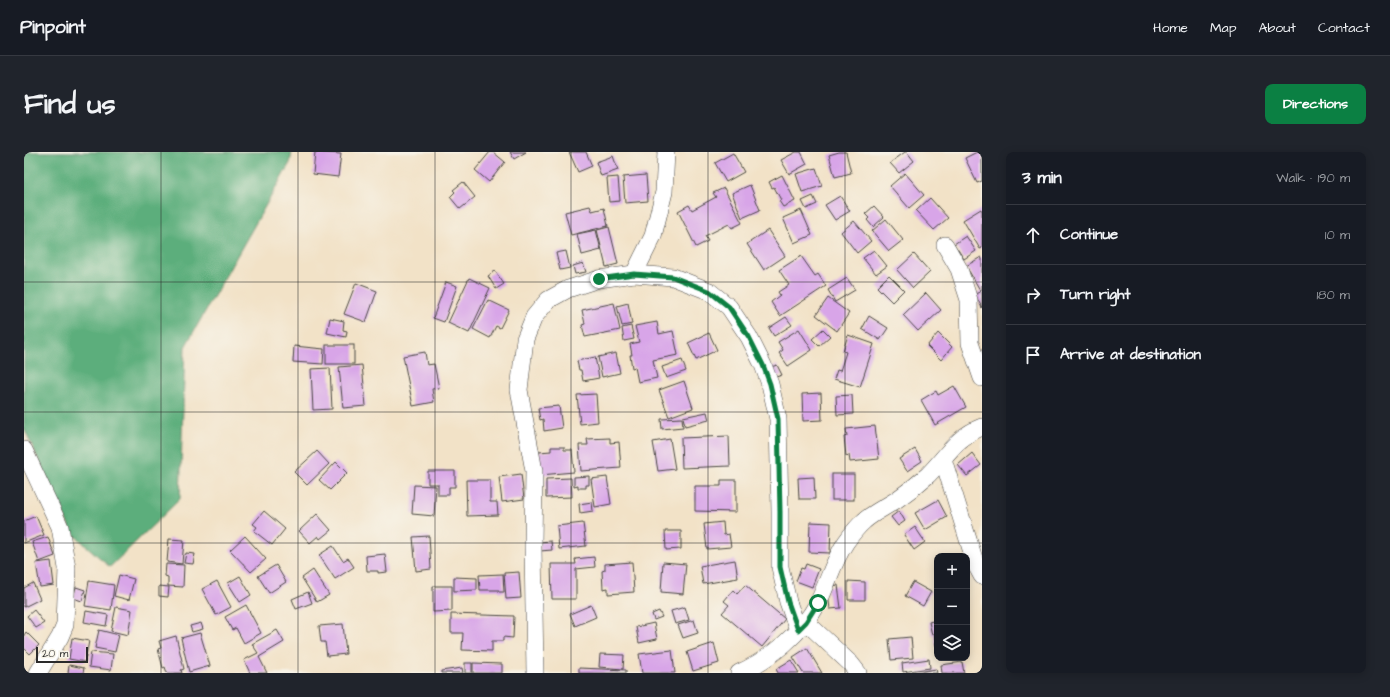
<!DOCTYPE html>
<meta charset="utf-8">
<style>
body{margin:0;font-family:"Architects Daughter",sans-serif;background:#20242c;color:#f1f3f6}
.controls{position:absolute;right:12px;bottom:12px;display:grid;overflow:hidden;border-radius:8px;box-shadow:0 2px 10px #0003}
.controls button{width:36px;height:36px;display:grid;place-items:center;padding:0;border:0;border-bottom:1px solid #363941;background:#171b24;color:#f1f3f6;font:20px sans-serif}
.scale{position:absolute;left:12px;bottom:10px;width:52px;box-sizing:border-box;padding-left:4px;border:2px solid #2b2b2b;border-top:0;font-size:11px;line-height:14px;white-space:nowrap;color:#2b2b2b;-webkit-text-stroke:3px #f7f3e8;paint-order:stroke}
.stop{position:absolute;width:12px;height:12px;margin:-9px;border:3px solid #0b8043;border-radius:50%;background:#fff}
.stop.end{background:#0b8043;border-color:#fff;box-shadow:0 1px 4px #0008}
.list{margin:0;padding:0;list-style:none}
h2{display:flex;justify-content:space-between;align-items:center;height:52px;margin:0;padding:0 16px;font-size:17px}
h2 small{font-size:13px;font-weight:400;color:#9ea1a6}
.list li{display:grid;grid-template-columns:26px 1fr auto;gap:12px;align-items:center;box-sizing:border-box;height:60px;padding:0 16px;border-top:1px solid #363941}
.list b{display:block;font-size:15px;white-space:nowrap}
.list em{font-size:13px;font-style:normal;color:#9ea1a6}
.icon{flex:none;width:22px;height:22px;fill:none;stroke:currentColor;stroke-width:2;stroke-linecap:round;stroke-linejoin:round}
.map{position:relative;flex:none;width:958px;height:521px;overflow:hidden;border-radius:8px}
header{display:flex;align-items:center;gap:24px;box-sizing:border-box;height:56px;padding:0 20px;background:#171b24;border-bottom:1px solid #363941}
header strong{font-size:19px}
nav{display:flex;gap:22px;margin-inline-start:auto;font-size:14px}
.intro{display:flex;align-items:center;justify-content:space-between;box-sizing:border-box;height:96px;padding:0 24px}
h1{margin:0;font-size:28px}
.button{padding:10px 18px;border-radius:8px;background:#0b8043;color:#fff;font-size:14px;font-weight:700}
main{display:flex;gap:24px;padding:0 24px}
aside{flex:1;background:#171b24;border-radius:8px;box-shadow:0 2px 10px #0003}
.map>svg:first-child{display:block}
.forest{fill:#5cae7b;stroke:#446c53}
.building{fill:#d8a5e8}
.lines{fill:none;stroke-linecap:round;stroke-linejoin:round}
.street-casing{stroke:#494642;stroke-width:18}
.street{stroke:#fff;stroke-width:17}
.route{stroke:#0b8043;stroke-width:5}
.grid{fill:none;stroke:#2b2b2b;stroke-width:1;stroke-opacity:0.55}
</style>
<header>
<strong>Pinpoint</strong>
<nav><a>Home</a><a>Map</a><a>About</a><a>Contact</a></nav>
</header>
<div class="intro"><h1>Find us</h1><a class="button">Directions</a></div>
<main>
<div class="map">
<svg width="958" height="521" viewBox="0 0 958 521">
<rect width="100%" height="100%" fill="#f7f3e8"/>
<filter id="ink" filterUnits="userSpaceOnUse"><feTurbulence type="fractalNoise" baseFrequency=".025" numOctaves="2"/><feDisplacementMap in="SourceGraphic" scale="8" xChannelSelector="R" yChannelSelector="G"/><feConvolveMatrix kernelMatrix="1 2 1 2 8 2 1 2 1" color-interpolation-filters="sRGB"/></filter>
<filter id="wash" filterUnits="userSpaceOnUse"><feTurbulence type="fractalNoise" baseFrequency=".012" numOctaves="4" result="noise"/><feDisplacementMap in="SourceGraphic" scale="16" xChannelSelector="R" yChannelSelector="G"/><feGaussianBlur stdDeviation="0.9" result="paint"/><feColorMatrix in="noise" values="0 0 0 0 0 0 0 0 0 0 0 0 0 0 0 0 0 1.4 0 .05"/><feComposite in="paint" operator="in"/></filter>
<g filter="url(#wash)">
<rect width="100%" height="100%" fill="#f2e2c7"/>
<path class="forest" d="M0,0H268L266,11L161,195L156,347L86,415L48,381L0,276Z"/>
<g id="blocks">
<g class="building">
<path d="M291,0L317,2L314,25L289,22Z"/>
<path d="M466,0H469L481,10L465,30L451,18Z"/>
<path d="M486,0H502L490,7Z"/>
<path d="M545,0H562L568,14L554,20Z"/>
<path d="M772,0H777L783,12L765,22L757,8Z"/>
<path d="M815,0H822L827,21L811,25L805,3Z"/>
<path d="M881,0H883L890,9L875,21L866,11Z"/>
<path d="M953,0H958V29L953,31L941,6Z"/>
<path d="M709,1L720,20L702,30L691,11Z"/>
<path d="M589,4L594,18L577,24L572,10Z"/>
<path d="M792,16L798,34L778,40L772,22Z"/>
<path d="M881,21L900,43L885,56L866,34Z"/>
<path d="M622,23L624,49L601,51L599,25Z"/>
<path d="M758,23L771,49L759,55L755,49L757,48L750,35L748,36L745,30Z"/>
<path d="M594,25L596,49L585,50L583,26Z"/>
<path d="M439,30L451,45L436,57L426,45L431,40L429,38Z"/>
<path d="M726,33L736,58L718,66L708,41Z"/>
<path d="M700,36L718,71L708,76L705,72L681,84L684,89L672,95L654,59L665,53L668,58L692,45L689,41Z"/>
<path d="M789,44L793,52L782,57L778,49Z"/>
<path d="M816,44L826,59L811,68L801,53Z"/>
<path d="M906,46L924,66L910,78L892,59Z"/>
<path d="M566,54L568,59L580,56L584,74L547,83L541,60Z"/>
<path d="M850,54L860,65L849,75L843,68L845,66L841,62Z"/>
<path d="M957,57L958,59V96L956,97L939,68Z"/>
<path d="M777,58L788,83L770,91L759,66Z"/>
<path d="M862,67L879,88L865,99L848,79Z"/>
<path d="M830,69L847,89L833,101L817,80Z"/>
<path d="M585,75L594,112L582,115L573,78Z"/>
<path d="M572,78L577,98L558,103L553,82Z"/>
<path d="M744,78L761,104L740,118L723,92Z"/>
<path d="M942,84L952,99L940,107L930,92Z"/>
<path d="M850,98L863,114L852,122L839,106Z"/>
<path d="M542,99L546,116L536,118L532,101Z"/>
<path d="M890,102L906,120L889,136L873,118Z"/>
<path d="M777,104L791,124L794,122L802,134L756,164L747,150L756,143L754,140L765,133L755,118Z"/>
<path d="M957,105L958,107V137L956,138L942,114Z"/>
<path d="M559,111L562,120L551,122L549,114Z"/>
<path d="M471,119L480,132L472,137L464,124Z"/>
<path d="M865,123L880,138L868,150L853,135Z"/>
<path d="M445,126L466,136L445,181L424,171Z"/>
<path d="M823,126L831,138L811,150L804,138Z"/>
<path d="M422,130L433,134L420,170L409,166Z"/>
<path d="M332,131L353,139L342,170L320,162Z"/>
<path d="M958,139V156L951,142Z"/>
<path d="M902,141L917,158L894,179L879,163Z"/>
<path d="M804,146L825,161L813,179L792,163Z"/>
<path d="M464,148L485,158L476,176L472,174L466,186L449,177Z"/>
<path d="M590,151L596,178L561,185L558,173L561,172L558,158Z"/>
<path d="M604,151L608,172L598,174L593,154Z"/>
<path d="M845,164L864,176L856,188L838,177Z"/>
<path d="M762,165L768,173L750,184L745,176Z"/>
<path d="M306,166L320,169L319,178L323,179L322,185L303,181Z"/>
<path d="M633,170L635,182L649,179L654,203L629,208L633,226L614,230L611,215L608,216L606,203H608L606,192L615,190L611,174Z"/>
<path d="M607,174L610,187L600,189L598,176Z"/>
<path d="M775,177L788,198L764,214L755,201L759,198L754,190Z"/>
<path d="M799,177L806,184L795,194L788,187Z"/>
<path d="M685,181L693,198L672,208L664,191Z"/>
<path d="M914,181L928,195L917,208L903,194Z"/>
<path d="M824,183L850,192L836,235L810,227L813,218L816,219L822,200L819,199Z"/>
<rect x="302" y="193" width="28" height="19"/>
<path d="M270,194L300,197L299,212L269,210Z"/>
<path d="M401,200L403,213L410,212L415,236L408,237L410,250L389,254L379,204Z"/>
<path d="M592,201L596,221L578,225L574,205Z"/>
<path d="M571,205L575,226L559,229L557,218H555L553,209Z"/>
<path d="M658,208L662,219L642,226L638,215Z"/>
<path d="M338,213L342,254L319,256L315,215Z"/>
<path d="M753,213L758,223L752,225L747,215Z"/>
<path d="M306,216L308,257L289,258L287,217Z"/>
<path d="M660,229L669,256L645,265L635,238Z"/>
<path d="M930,234L942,255L911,273L897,248L912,239L914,243Z"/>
<path d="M797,241L798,268L779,269L778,242Z"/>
<path d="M572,242L574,270L556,272L553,243Z"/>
<path d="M828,243L829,262L813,263L812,244Z"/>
<path d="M535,254L538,276L520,279L519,267L516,268L514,256Z"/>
<path d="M683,260L685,268L661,274L659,265Z"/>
<path d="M658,266L659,275L638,277L637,267Z"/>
<path d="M851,274L855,307L826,310L825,303L822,304L820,285L823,284L822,277Z"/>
<path d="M705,284L706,314L658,316L657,286Z"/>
<path d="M586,286V291L595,290L597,316L557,319L555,293H564L563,287Z"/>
<path d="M646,287L651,317L634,319L629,290Z"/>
<path d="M527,295H540V298H548L550,320L516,323L515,300L527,299Z"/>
<path d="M891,297L898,309L883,319L875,307Z"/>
<path d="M293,299L305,312L283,333L270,320Z"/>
<path d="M948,301L957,313L943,324L934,313Z"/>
<path d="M312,310L323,321L306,338L295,328Z"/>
<path d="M404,319H431V335H425V343H414V332H404Z"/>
<path d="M497,322L500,347L478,350L475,325Z"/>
<rect x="808" y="322" width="22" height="26"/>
<path d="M565,324V333H562V336H554V333L550,334V325Z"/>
<path d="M583,325L587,352L571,355L567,327Z"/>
<path d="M790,325L791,347H775L774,326Z"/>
<path d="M547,326L548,345L522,346V327Z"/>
<path d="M442,328H466V350H473L474,363L443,364Z"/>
<path d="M697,328H712V360L671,359V334H697Z"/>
<path d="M390,333L412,334L410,364L388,362Z"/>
<path d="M914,348L923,365L901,378L891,361Z"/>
<path d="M568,350L569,359L556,361L555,352Z"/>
<path d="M240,359L261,377L248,393L230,379L233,375L229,372Z"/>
<path d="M875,359L881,369L874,374L867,365Z"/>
<path d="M293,362L307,378L296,387L294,384L286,391L275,379Z"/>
<path d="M12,364L20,383L0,391V369Z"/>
<path d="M699,370L700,383L705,382L707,395L683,397L680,372Z"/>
<path d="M786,370L807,371L806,401L785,400Z"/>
<path d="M559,371L562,394L535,397L533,374Z"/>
<path d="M891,375L901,390L890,398L880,383Z"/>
<path d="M641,379H657V397L642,398Z"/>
<path d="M221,384L242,407L227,420L206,398Z"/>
<path d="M405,384L407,417L392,419L389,385Z"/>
<path d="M24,385L31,404L15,410L8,390Z"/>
<path d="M145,387L160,388L158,412L143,410Z"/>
<path d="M527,389L528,398L516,399L515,390Z"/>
<path d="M309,394L319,409L324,406L330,415L311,427L295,403Z"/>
<path d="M162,401L171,402L169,412L160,411Z"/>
<path d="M361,402L363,420L354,421V419H343L342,404Z"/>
<path d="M570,405L571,415L552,417V447H528L527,412H552L551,407Z"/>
<path d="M711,408L714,426L679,432L676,414Z"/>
<path d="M27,409L30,433L16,435L12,411Z"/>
<path d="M608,410L610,440L584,442V436L579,437L578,419L581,418V412Z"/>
<path d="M639,410L662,412L659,442L637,440Z"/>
<path d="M142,412L160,413L159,435L144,434V425L141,424Z"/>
<path d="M782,412L795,417L788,435L772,429L777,416L780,417Z"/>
<path d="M252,413L262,430L245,441L234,424Z"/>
<path d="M289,418L305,443L293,450L278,426Z"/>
<path d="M495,420L497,446L482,447L480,421Z"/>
<path d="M479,422L480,440H475V438H456L455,423Z"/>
<path d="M95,423L110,427L105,448L90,444Z"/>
<path d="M216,424L227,443L216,450L204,431Z"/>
<path d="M430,425L453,426V438L430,439Z"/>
<path d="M65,429L90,433L87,458L61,454Z"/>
<path d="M193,429L207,455L192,463L178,437Z"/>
<path d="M824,429L841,430V448H824Z"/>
<path d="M889,430L907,440L899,454L881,444Z"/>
<path d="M9,431L16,447L0,455V436Z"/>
<path d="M721,433L761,467L738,495L698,461L705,453L700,449L709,438L713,442Z"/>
<path d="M814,433L817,456L806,457L803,435Z"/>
<path d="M135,434L145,435L144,445L135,444Z"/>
<path d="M409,434H428V459L409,460Z"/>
<path d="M52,435L61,438L58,449L49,446Z"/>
<path d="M284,440L288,451L272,457L268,447Z"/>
<path d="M222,453L237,481L220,491L212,476L208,478L201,465Z"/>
<path d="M567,453L572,465L551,474L546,462Z"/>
<path d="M92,455L108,458L104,483L87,479Z"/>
<path d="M661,455L665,468L651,472L647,459Z"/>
<path d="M10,458L20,471L12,476L3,464Z"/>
<path d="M62,459L84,463L82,474L60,470Z"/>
<path d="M635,459L638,465L630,468L628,462Z"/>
<path d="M427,462L490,464L489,486L479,485V489H468V499L438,498L439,481H427Z"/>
<path d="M670,468L674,481L659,486L654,473Z"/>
<path d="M913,468V494H912L910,482L908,483L905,470Z"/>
<path d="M177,471L179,477L168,480L166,474Z"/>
<path d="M630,471L633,487L615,491L612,475Z"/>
<path d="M319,472L322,502L303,504L301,490H297L295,474Z"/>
<path d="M75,478L95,483L91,500L71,496Z"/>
<path d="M253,478L260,490L235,505L243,521H226L220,508L234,501L228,492Z"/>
<path d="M2,480L15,493L6,502L0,496V483Z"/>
<path d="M176,481L186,514L165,520L157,486Z"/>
<path d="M152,484L160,517L157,518L158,521H143L141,515L139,516L134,497L137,496L135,489Z"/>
<path d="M887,485L889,506L867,508L865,487Z"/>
<path d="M48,486L65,489L61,510L45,507Z"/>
<path d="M690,491L695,511L669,519L663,500Z"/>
<path d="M783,496L798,521H779L769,505Z"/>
<path d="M648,498L651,521H618L615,502Z"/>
<path d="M67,500L89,502L87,518L65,515Z"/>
<path d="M576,502L600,503L599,517L575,515Z"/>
<path d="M905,507L906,516L879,520L878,511Z"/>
<path d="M767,508L775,521H754L752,517Z"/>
<path d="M938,510L940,521H918L917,513Z"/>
<rect x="441" y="511" width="7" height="10"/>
<path d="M449,511L478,512V521H449Z"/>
<path d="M45,513L60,516L59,521H44Z"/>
<path d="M438,516L439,521H417V519Z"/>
<path d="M555,516L602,518V521H555Z"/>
<path d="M912,517L913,521H894V520Z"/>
</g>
</g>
</g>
<g filter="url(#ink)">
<use href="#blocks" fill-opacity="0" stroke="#494642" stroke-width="1"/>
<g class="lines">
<defs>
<g id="street">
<path d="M921,93L935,117L945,148L946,191L958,226"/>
<path d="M610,122L629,84L640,40L642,0"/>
<path d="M0,298L36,375L43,416L41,473L36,485L14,521"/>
<path d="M919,307L952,413L958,424"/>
<path d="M782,470L827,512L834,521"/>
<path d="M511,521L509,394L510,319L495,238L501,187L510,165L524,148L544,137L575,127L610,122L649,125L685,139L705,155L725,185L739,213L746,232L754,267L756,360V415L764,450L774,478"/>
<path d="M715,521C746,507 778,481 794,451C804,431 809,409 822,390C827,383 833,375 840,369C850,360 864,354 875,346C885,339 895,331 904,323C923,304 932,285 958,275"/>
</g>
</defs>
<use href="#street" class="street-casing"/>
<use href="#street" class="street"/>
</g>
</g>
<g class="lines" filter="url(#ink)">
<path class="route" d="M575,127L610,122L649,125L685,139L705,155L725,185L739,213L746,232L754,267L756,360V415L764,450L774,478L782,470L794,451"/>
</g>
<path class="grid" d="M137,0V521M274,0V521M411,0V521M547,0V521M684,0V521M821,0V521M0,130H958M0,260H958M0,391H958"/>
</svg>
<div class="controls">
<button>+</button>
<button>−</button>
<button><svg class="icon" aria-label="layers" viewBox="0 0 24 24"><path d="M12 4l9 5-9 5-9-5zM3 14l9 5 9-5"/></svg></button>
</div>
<div class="scale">20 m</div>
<div class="stop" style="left:794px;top:451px"></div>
<div class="stop end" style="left:575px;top:127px"></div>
</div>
<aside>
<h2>3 min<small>Walk · 190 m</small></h2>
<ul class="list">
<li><svg class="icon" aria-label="ahead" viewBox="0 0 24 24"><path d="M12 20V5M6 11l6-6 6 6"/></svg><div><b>Continue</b></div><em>10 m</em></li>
<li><svg class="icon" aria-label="right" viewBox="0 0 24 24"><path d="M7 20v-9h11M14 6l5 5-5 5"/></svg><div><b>Turn right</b></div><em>180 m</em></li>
<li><svg class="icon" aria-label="arrive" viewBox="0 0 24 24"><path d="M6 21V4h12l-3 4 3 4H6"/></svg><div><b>Arrive at destination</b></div></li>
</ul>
</aside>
</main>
